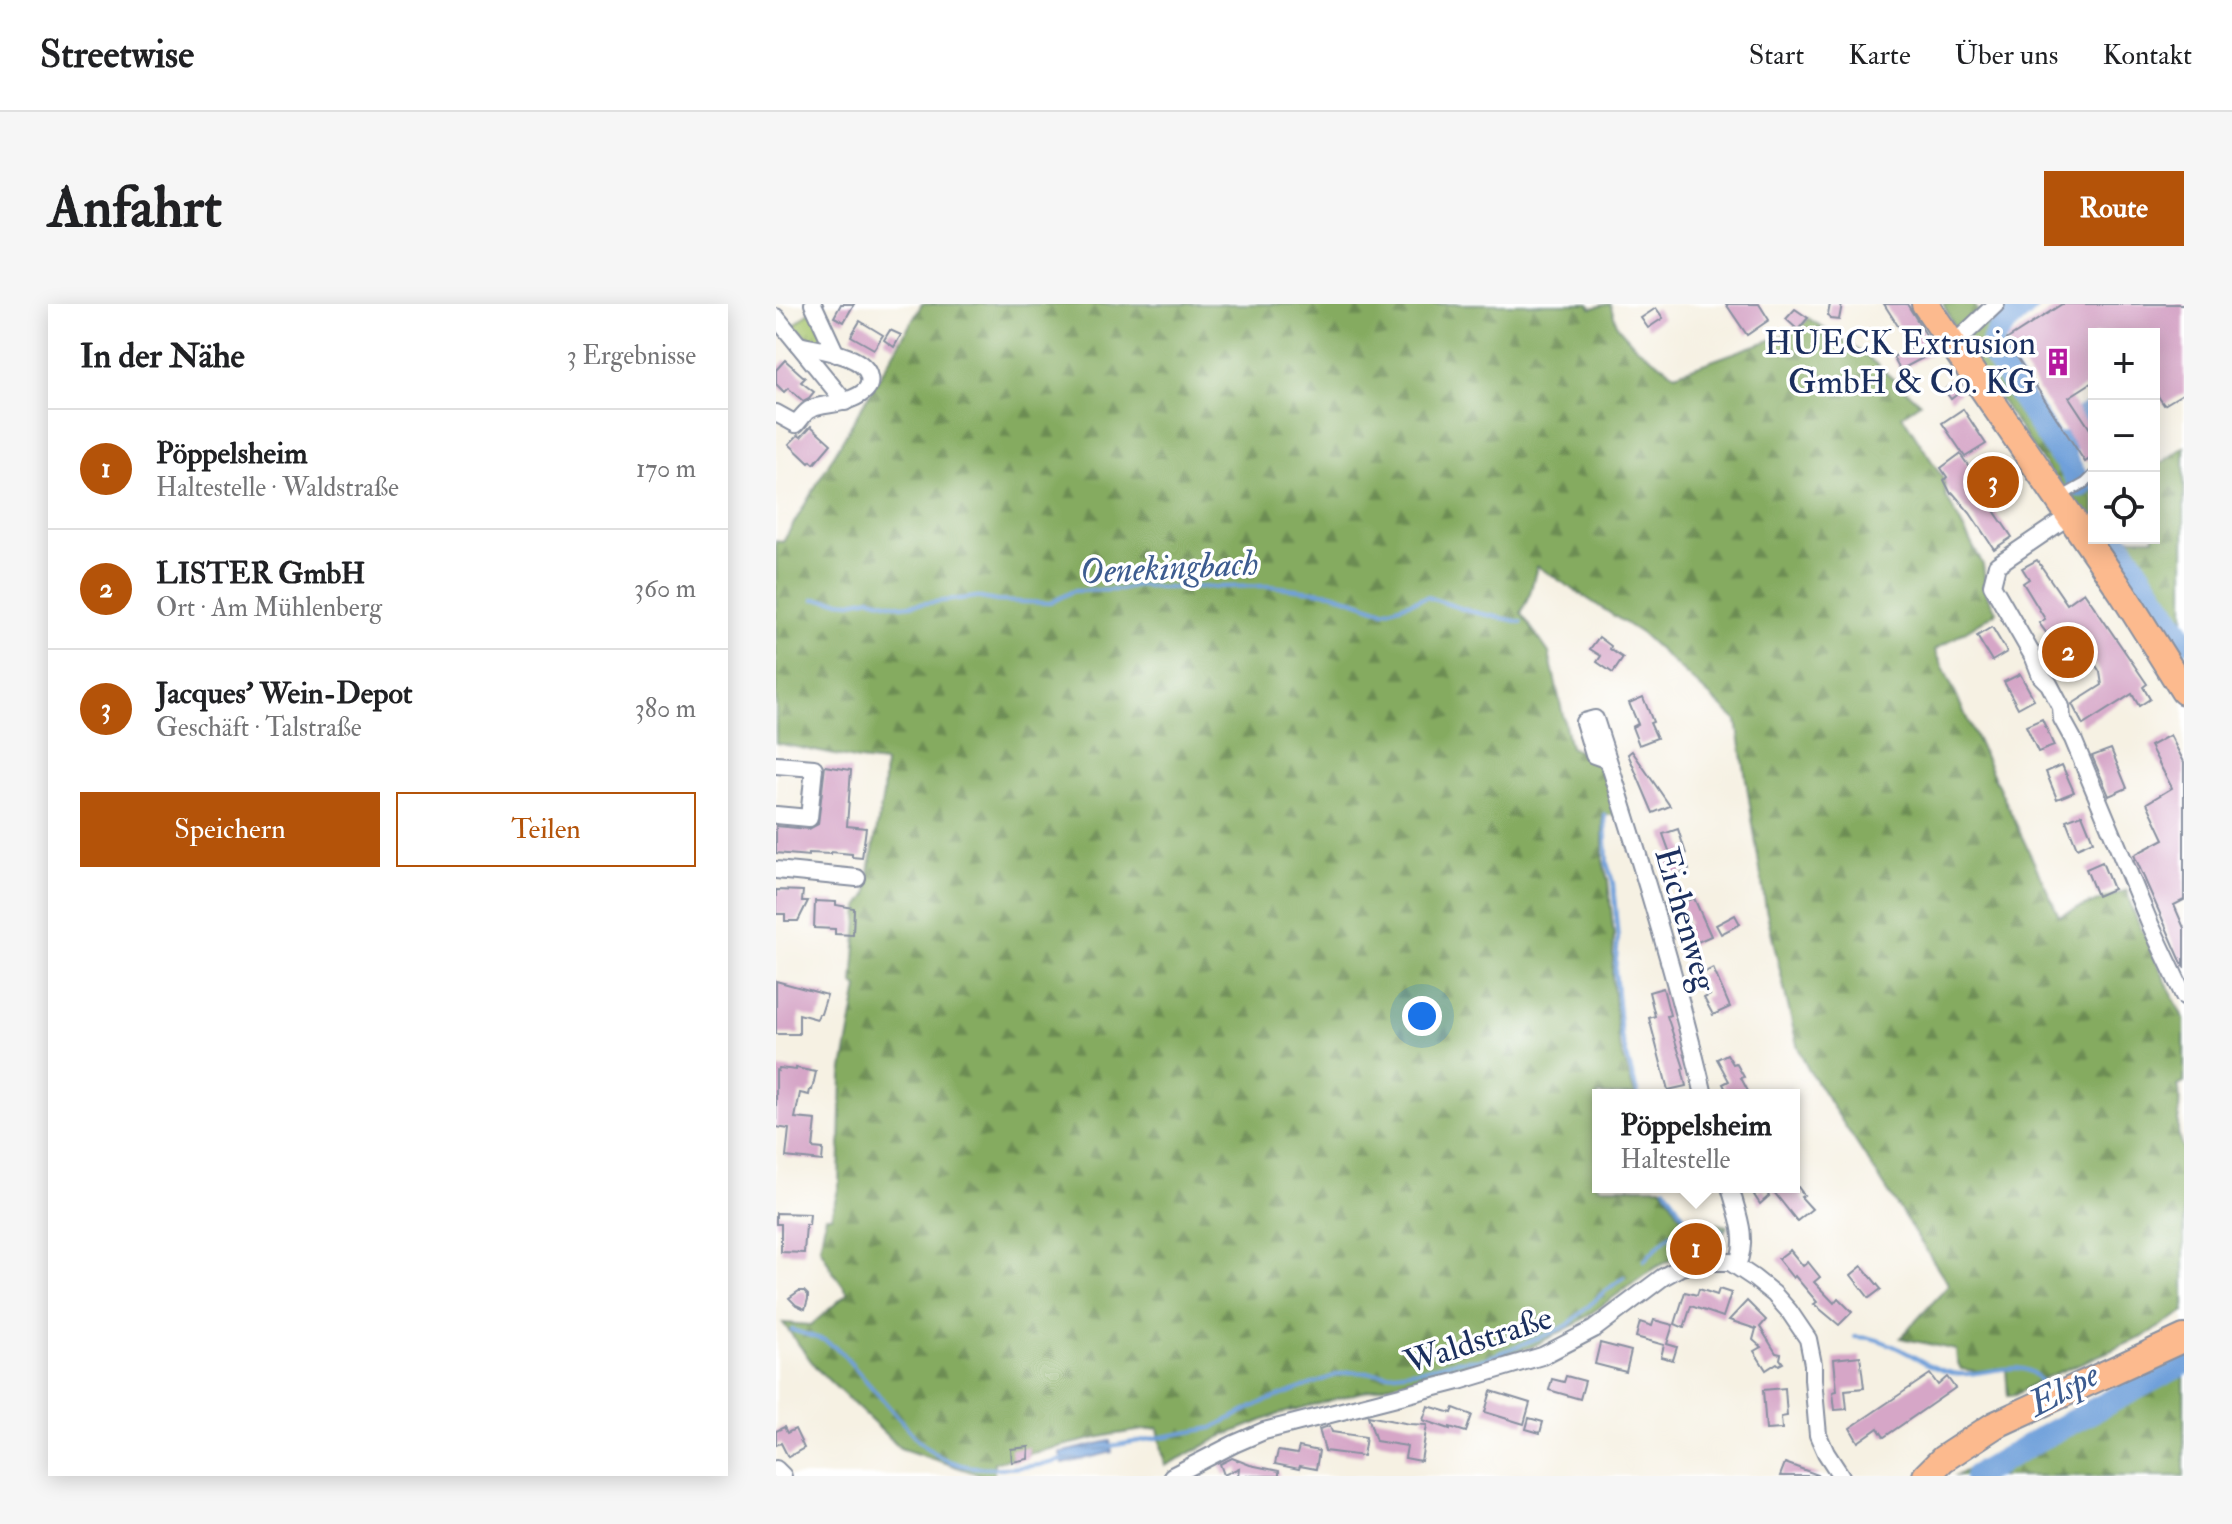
<!DOCTYPE html>
<html lang="de">
<meta charset="utf-8">
<style>
body{margin:0;font-family:"IM FELL Double Pica",serif;background:#f6f6f6;color:#202124}
.controls{position:absolute;right:24px;top:24px;display:grid;overflow:hidden;border-radius:0px;box-shadow:0 4px 20px #0003}
.controls button{width:72px;height:72px;display:grid;place-items:center;padding:0;border:0;border-bottom:2px solid #e0e0e0;background:#fff;color:#202124;font:40px sans-serif}
.you{position:absolute;left:646px;top:712px;width:28px;height:28px;margin:-20px;border:6px solid #fff;border-radius:50%;background:#1a73e8;box-shadow:0 0 0 12px #1a73e833}
.badge{display:grid;place-items:center;width:52px;height:52px;border-radius:50%;background:#b45309;color:#fff;font-size:26px;font-weight:700}
.pin{position:absolute;translate:-50% -50%;border:4px solid #fff;box-shadow:0 2px 8px #0006}
.popup{position:absolute;left:816px;top:785px;width:208px;height:104px;box-sizing:border-box;display:grid;place-content:center;border-radius:0px;background:#fff;filter:drop-shadow(0 2px 6px #0005);font-size:26px;white-space:nowrap;color:#757577}
.popup b{font-size:30px;color:#202124}
.popup::after{content:'';position:absolute;left:50%;top:100%;margin-left:-16px;border:16px solid transparent;border-top-color:#fff}
.list{margin:0;padding:0;list-style:none}
h2{display:flex;justify-content:space-between;align-items:center;height:104px;margin:0;padding:0 32px;font-size:34px}
h2 small{font-size:26px;font-weight:400;color:#757577}
.list li{display:grid;grid-template-columns:52px 1fr auto;gap:24px;align-items:center;box-sizing:border-box;height:120px;padding:0 32px;border-top:2px solid #e0e0e0}
.list b{display:block;font-size:30px;white-space:nowrap}
.list p{margin:0;font-size:26px;white-space:nowrap;color:#757577}
.list em{font-size:26px;font-style:normal;color:#757577}
.actions{display:flex;gap:16px;padding:24px 32px}
.actions a{flex:1;padding:18px 0;border:2px solid #b45309;border-radius:0px;text-align:center;font-size:28px;color:#b45309}
.actions .main{background:#b45309;color:#fff}
.icon{flex:none;width:44px;height:44px;fill:none;stroke:currentColor;stroke-width:2;stroke-linecap:round;stroke-linejoin:round}
.map{position:relative;flex:none;width:1408px;height:1172px;overflow:hidden;border-radius:0px}
header{display:flex;align-items:center;gap:48px;box-sizing:border-box;height:112px;padding:0 40px;background:#fff;border-bottom:2px solid #e0e0e0}
header strong{font-size:38px}
nav{display:flex;gap:44px;margin-inline-start:auto;font-size:28px}
.intro{display:flex;align-items:center;justify-content:space-between;box-sizing:border-box;height:192px;padding:0 48px}
h1{margin:0;font-size:56px}
.button{padding:20px 36px;border-radius:0px;background:#b45309;color:#fff;font-size:28px;font-weight:700}
main{display:flex;gap:48px;padding:0 48px}
aside{flex:1;background:#fff;border-radius:0px;box-shadow:0 4px 20px #0003}
.map>svg:first-child{display:block}
.forest{fill:url(#forest-firs);stroke:#506d60;stroke-width:2}
.park{fill:url(#park-tufts);stroke:#617a66;stroke-width:2}
.water{fill:url(#water-rules);stroke:#46689c;stroke-width:2}
.lines{fill:none;stroke-linecap:round;stroke-linejoin:round}
.stream{stroke:#70a0da;stroke-width:4}
.river{stroke:#70a0da;stroke-width:24}
.building{fill:#d6a6c7}
.service-casing{stroke:#8890a0;stroke-width:12}
.minor-casing{stroke:#8890a0;stroke-width:20}
.primary-casing{stroke:#8890a0;stroke-width:30}
.service{stroke:#fff;stroke-width:8}
.minor{stroke:#fff;stroke-width:16}
.primary{stroke:#fcba8e;stroke-width:26}
.labels{text-anchor:middle;stroke-width:7;stroke-linejoin:round;paint-order:stroke}
.poi-label{font-size:34px;fill:#1b2f5e;stroke:#fff;text-anchor:end}
.street-label{font-size:34px;fill:#1b2f5e;stroke:#fff}
.water-label{font-size:36px;font-style:italic;fill:#3d5c90;stroke:#fff}
</style>
<header>
<strong>Streetwise</strong>
<nav><a>Start</a><a>Karte</a><a>Über uns</a><a>Kontakt</a></nav>
</header>
<div class="intro"><h1>Anfahrt</h1><a class="button">Route</a></div>
<main>
<aside>
<h2>In der Nähe<small>3 Ergebnisse</small></h2>
<ul class="list">
<li><span class="badge">1</span><div><b>Pöppelsheim</b><p>Haltestelle · Waldstraße</p></div><em>170 m</em></li>
<li><span class="badge">2</span><div><b>LISTER GmbH</b><p>Ort · Am Mühlenberg</p></div><em>360 m</em></li>
<li><span class="badge">3</span><div><b>Jacques’ Wein-Depot</b><p>Geschäft · Talstraße</p></div><em>380 m</em></li>
</ul>
<div class="actions"><a class="main">Speichern</a><a>Teilen</a></div>
</aside>
<div class="map">
<svg width="1408" height="1172" viewBox="0 0 1408 1172">
<defs>
<pattern id="forest-firs" width="22" height="20" patternUnits="userSpaceOnUse" patternTransform="scale(2)"><rect width="22" height="20" fill="#85ab61"/><path d="M5 1l3.5 6h-7zM16 11l3.5 6h-7z" fill="#6c8c53"/></pattern>
<pattern id="park-tufts" width="24" height="20" patternUnits="userSpaceOnUse" patternTransform="scale(2)"><rect width="24" height="20" fill="#a7c66e"/><path d="M3 7l-1-3M5 7V3M7 7l1-3M15 17l-1-3M17 17v-4M19 17l1-3" fill="none" stroke="#8faa62"/></pattern>
<pattern id="water-rules" width="6" height="5" patternUnits="userSpaceOnUse" patternTransform="scale(2)"><rect width="6" height="5" fill="#70a0da"/><path d="M0 2.5h6" fill="none" stroke="#5b83b4"/></pattern>
</defs>
<rect width="100%" height="100%" fill="#fff"/>
<filter id="ink" filterUnits="userSpaceOnUse"><feTurbulence type="fractalNoise" baseFrequency=".0125" numOctaves="2"/><feDisplacementMap in="SourceGraphic" scale="16" xChannelSelector="R" yChannelSelector="G"/><feConvolveMatrix kernelMatrix="1 2 1 2 8 2 1 2 1" color-interpolation-filters="sRGB"/></filter>
<filter id="wash" filterUnits="userSpaceOnUse"><feTurbulence type="fractalNoise" baseFrequency=".006" numOctaves="4" result="noise"/><feDisplacementMap in="SourceGraphic" scale="32" xChannelSelector="R" yChannelSelector="G"/><feGaussianBlur stdDeviation="1.8" result="paint"/><feColorMatrix in="noise" values="0 0 0 0 0 0 0 0 0 0 0 0 0 0 0 0 0 1.4 0 .05"/><feComposite in="paint" operator="in"/></filter>
<g filter="url(#wash)">
<rect width="100%" height="100%" fill="#f6f1e3"/>
<g class="forest">
<path d="M146,0H813L815,4L834,0L842,23L860,43L899,70L1022,26L1032,14L1092,53L1144,99L1126,111L1168,176L1170,192L1207,261L1211,291L1221,308L1159,346L1283,612L1351,586L1356,605L1408,716V779L1402,782C1408,803 1395,826 1408,846V1008L1367,1033L1264,1076L1239,1091L1232,1092L1230,1065L1201,1067L1185,1065L1181,1057L1180,1046L1124,1034L1173,981L1032,765L1021,741L990,605L961,417L866,330L761,262L754,290L745,309L773,349L794,443L826,459L841,511H827V557L832,577L838,633L836,672L843,739L859,791H822V883H886L905,913L929,920L930,917L951,922L948,928L944,931L937,929L916,939L914,946L880,963L800,1020L755,1043L503,1110L445,1133L389,1162L382,1124L334,1131L218,1158V1172H208L124,1144L41,1065L7,1019L35,1021L72,989L57,968L44,944L50,912H55L63,882L66,771L82,683L77,680L83,603L92,590L93,568L107,491L109,459L83,456L0,439V237L7,238Z"/>
<path d="M1167,0H1198L1318,188V232L1189,45Z"/>
<path d="M1408,143V370L1319,234H1378V164Z"/>
<path d="M1408,1053V1172H1180L1267,1123Z"/>
</g>
<path class="park" d="M36,6L52,40L36,36L18,21Z"/>
<path class="water" d="M334,1137L336,1148L287,1160L284,1149Z"/>
<g class="lines">
<g class="stream">
<path d="M38,295L75,298L95,294L126,302L200,293L220,297L274,299L297,287L345,286L361,281L384,284L494,282L556,289L608,307L651,293L693,307L745,318"/>
<path d="M829,511L831,559L837,578L842,635L839,667L845,732L862,791"/>
<path d="M889,883L909,914L940,923"/>
<path d="M868,957C898,924 901,922 946,926"/>
<path d="M16,1026L48,1036L63,1046L142,1136C154,1148 168,1157 185,1161C213,1167 259,1164 286,1156"/>
<path d="M1079,1033C1086,1034 1092,1033 1098,1035C1129,1042 1151,1067 1184,1070C1209,1072 1249,1051 1265,1078"/>
<path d="M335,1142L436,1124L485,1099L560,1071L574,1068L612,1070L643,1066L681,1057L708,1055L773,1030L792,1021L827,989L848,973"/>
<path d="M1242,1143L1244,1146"/>
</g>
<g class="river">
<path d="M1251,0C1237,13 1214,28 1216,49L1284,151L1288,153"/>
<path d="M1307,114L1318,107"/>
<path d="M1289,139L1288,153L1305,182"/>
<path d="M1340,234L1408,336"/>
<path d="M1200,1172L1267,1133L1408,1059"/>
</g>
</g>
<g id="blocks">
<g class="building">
<path d="M65,0H78L68,18L58,13Z"/>
<path d="M950,0H983L993,16L971,31Z"/>
<path d="M1054,0H1066L1063,16L1054,15L1052,11Z"/>
<path d="M1108,0H1131L1160,47L1124,66L1117,53L1136,44Z"/>
<path d="M1286,0H1408V89L1388,101L1378,86V30H1318V77L1293,93L1318,131L1314,135L1318,142V152L1309,158L1230,36Z"/>
<path d="M880,4L887,14L872,24L865,14Z"/>
<path d="M1019,5L1032,14L1022,26L1010,15Z"/>
<path d="M84,17L107,31L98,45L75,32Z"/>
<path d="M114,26L125,31L118,43L108,36Z"/>
<path d="M9,56L29,74L25,78L38,88L33,94L27,97L12,84L8,88L0,80V66Z"/>
<path d="M1178,79L1184,88L1175,95L1168,86Z"/>
<path d="M1187,105L1210,140L1189,153L1166,119Z"/>
<path d="M35,122L55,140L38,160L35,157L33,159L13,140L22,131L25,133Z"/>
<path d="M1184,150L1202,175L1224,161L1236,178L1210,195L1236,233L1218,245L1194,209L1177,189L1175,190L1168,176L1171,173L1165,164Z"/>
<path d="M1261,256L1291,300L1308,288L1371,380L1367,383L1374,395L1363,402L1356,390L1307,421L1296,400L1326,381L1324,368L1312,349L1282,369L1269,349L1280,342L1263,319L1269,315L1247,279L1253,275L1246,264Z"/>
<path d="M1216,323L1231,348L1216,357L1201,332Z"/>
<path d="M823,333L835,342L834,345L847,354L837,369L821,358L825,352L814,345Z"/>
<path d="M1244,370L1258,395L1242,404L1228,378Z"/>
<path d="M867,393L877,418L874,419L881,434L863,441L856,423L862,420L853,399Z"/>
<path d="M1266,415L1278,442L1262,448L1250,422Z"/>
<path d="M1394,431L1408,458V596L1398,601L1408,624V664L1358,551L1388,535L1371,499L1396,484L1374,442Z"/>
<path d="M1335,445L1351,484L1333,492L1316,452Z"/>
<path d="M856,447L894,502L877,509L852,450Z"/>
<path d="M1286,461L1298,488L1281,495L1270,468Z"/>
<path d="M49,462L75,466L71,522L90,524L86,554L76,553V550L55,548V550L33,549V552L0,549V522L33,525L42,520Z"/>
<path d="M1306,510L1317,537L1301,544L1290,516Z"/>
<path d="M902,525L910,550L908,551L913,566L896,572L889,554L895,552L887,530Z"/>
<path d="M1326,558L1337,585L1321,592L1310,565Z"/>
<path d="M0,586L27,587L26,597H32L22,617H9V610H0Z"/>
<path d="M918,594L935,632L915,641L907,623L913,620L905,599Z"/>
<path d="M39,597L60,598V601L78,604L77,631L59,630V625L38,624Z"/>
<path d="M959,611L964,620L945,630L940,621Z"/>
<path d="M937,664L954,703L937,711L928,694L934,691L923,671Z"/>
<path d="M0,677L51,691L45,710H43L41,715L23,710V730H0Z"/>
<path d="M887,684L894,711L891,712L908,764L906,765L910,782L892,786L873,714L879,712L873,688Z"/>
<path d="M951,750L957,760L960,759L968,773L965,774L974,791H953L947,780L953,777L941,755Z"/>
<path d="M3,764L20,766V764L40,768L36,786H34L33,791L24,789L19,814L40,816L37,844L47,845L46,857L10,853L13,825L0,823V766L2,767Z"/>
<path d="M994,883H1022L1028,891L1025,893L1036,905L1021,917Z"/>
<path d="M987,884L993,892L984,900L978,891Z"/>
<path d="M0,909L34,910L33,921H30L28,949L5,948V920H0Z"/>
<path d="M1014,946L1027,962L1032,958L1044,973L1038,978L1058,999L1062,994L1076,1008L1063,1021L1038,1000L1041,998L1019,972L1017,974L1002,955Z"/>
<path d="M1086,962L1105,985L1093,994L1075,971Z"/>
<path d="M923,985L941,991L943,985L955,989L947,1013L915,1002L908,1024L899,1020L909,988L921,991Z"/>
<path d="M23,987H28L32,991V995L29,1005L20,1001L13,994Z"/>
<path d="M971,997L990,1016L984,1023L1000,1049L1005,1050L1004,1055L1007,1059L1003,1061L1001,1059L990,1066L978,1047L985,1043L977,1036L980,1025L953,1016Z"/>
<path d="M878,1016L897,1021L891,1040L901,1043L897,1056L885,1053L888,1041L860,1033L864,1018L876,1022Z"/>
<path d="M824,1039L855,1047L850,1068L819,1060Z"/>
<path d="M1084,1052L1088,1084L1069,1086L1071,1105L1059,1106L1057,1088L1061,1087L1058,1055Z"/>
<path d="M1154,1070L1162,1081L1171,1073L1179,1084L1108,1133L1102,1124L1082,1138L1074,1124Z"/>
<path d="M790,1072L809,1077L804,1095L773,1086L776,1075L788,1078Z"/>
<path d="M1009,1084L1011,1112L1005,1113L1006,1125L990,1126L987,1086Z"/>
<path d="M715,1087L754,1099L748,1120L709,1108Z"/>
<path d="M652,1102L676,1109L678,1104L696,1111L690,1128L674,1123V1125L647,1116Z"/>
<path d="M592,1112L634,1120L651,1121L645,1157L629,1154L631,1142L600,1137Z"/>
<path d="M753,1114L767,1118L764,1129L750,1125Z"/>
<path d="M554,1122L556,1128L590,1133L587,1152L549,1147L543,1125Z"/>
<path d="M8,1123L11,1129L19,1125L28,1144L12,1153L5,1139L0,1141V1127Z"/>
<path d="M253,1143L252,1155L236,1158L235,1145Z"/>
<path d="M523,1143L543,1147L540,1165L524,1162L523,1165L499,1160L502,1147L521,1150Z"/>
<path d="M456,1154L474,1161L503,1167V1172H462L463,1164L448,1171L444,1160Z"/>
<path d="M1009,1159L1042,1171V1172H1004Z"/>
</g>
</g>
</g>
<g filter="url(#ink)">
<use href="#blocks" fill-opacity="0" stroke="#8890a0" stroke-width="2"/>
<g class="lines">
<defs>
<path id="service" d="M1286,192L1309,179L1318,170"/>
<g id="minor">
<path d="M37,0L60,50"/>
<path d="M0,13L69,98"/>
<path d="M1177,41L1220,0"/>
<path d="M0,109L20,120C24,116 28,109 33,106C42,100 64,101 75,95C85,91 96,85 93,73C89,50 42,46 23,41"/>
<path d="M1293,212L1221,261L1216,281L1258,354L1265,372L1273,380L1285,403L1286,415L1297,435L1374,620L1408,692"/>
<path d="M832,456L818,451L808,418L819,415C859,539 898,664 928,791"/>
<path d="M0,461L38,464L33,514L0,511"/>
<path d="M0,566L81,574"/>
<path d="M954,883C961,909 973,935 961,961"/>
<path d="M0,1165L7,1172"/>
<path d="M396,1172L458,1140L488,1127L683,1077L766,1052L818,1025L887,973L905,963L924,958H954L978,974L998,990L1013,1007L1032,1035L1037,1060V1075L1042,1131L1050,1149L1065,1172"/>
</g>
<g id="primary">
<path d="M1149,0L1346,288L1408,387"/>
<path d="M1150,1172L1167,1155L1219,1121L1408,1034"/>
</g>
</defs>
<use href="#service" class="service-casing"/>
<use href="#minor" class="minor-casing"/>
<use href="#primary" class="primary-casing"/>
<use href="#service" class="service"/>
<use href="#minor" class="minor"/>
<use href="#primary" class="primary"/>
</g>
</g>
<defs>
<symbol id="building-bare" viewBox="-9 -9 18 18"><path d="M-4-6H4V6H1V3H-1V6H-4ZM-2.5-4.3h1.7v1.8h-1.7ZM.8-4.3h1.7v1.8H.8ZM-2.5-1h1.7V.8h-1.7ZM.8-1h1.7V.8H.8Z" fill="#b5179e" stroke="#fff" stroke-width="2.5" paint-order="stroke"/></symbol>
</defs>
<g fill-rule="evenodd">
<use href="#building-bare" x="1262" y="38" width="40" height="40"/>
</g>
<g class="labels">
<g class="poi-label">
<text x="1260" y="50">HUECK Extrusion<tspan x="1260" dy="39">GmbH &amp; Co. KG</tspan></text>
</g>
<g class="street-label">
<text transform="translate(911 615) rotate(74)" y="12">Eichenweg</text>
<text transform="translate(702 1035) rotate(-18)" y="12">Waldstraße</text>
</g>
<g class="water-label">
<text transform="translate(393 262) rotate(-3)" y="13">Oenekingbach</text>
<text transform="translate(1287 1084) rotate(-28)" y="13">Elspe</text>
</g>
</g>
</svg>
<div class="controls">
<button>+</button>
<button>−</button>
<button><svg class="icon" aria-label="locate" viewBox="0 0 24 24"><circle cx="12" cy="12" r="6"/><path d="M12 2v4M12 18v4M2 12h4M18 12h4"/></svg></button>
</div>
<div class="you"></div>
<div class="pin badge" style="left:920px;top:945px">1</div>
<div class="popup"><b>Pöppelsheim</b>Haltestelle</div>
<div class="pin badge" style="left:1292px;top:348px">2</div>
<div class="pin badge" style="left:1217px;top:178px">3</div>
</div>
</main>
